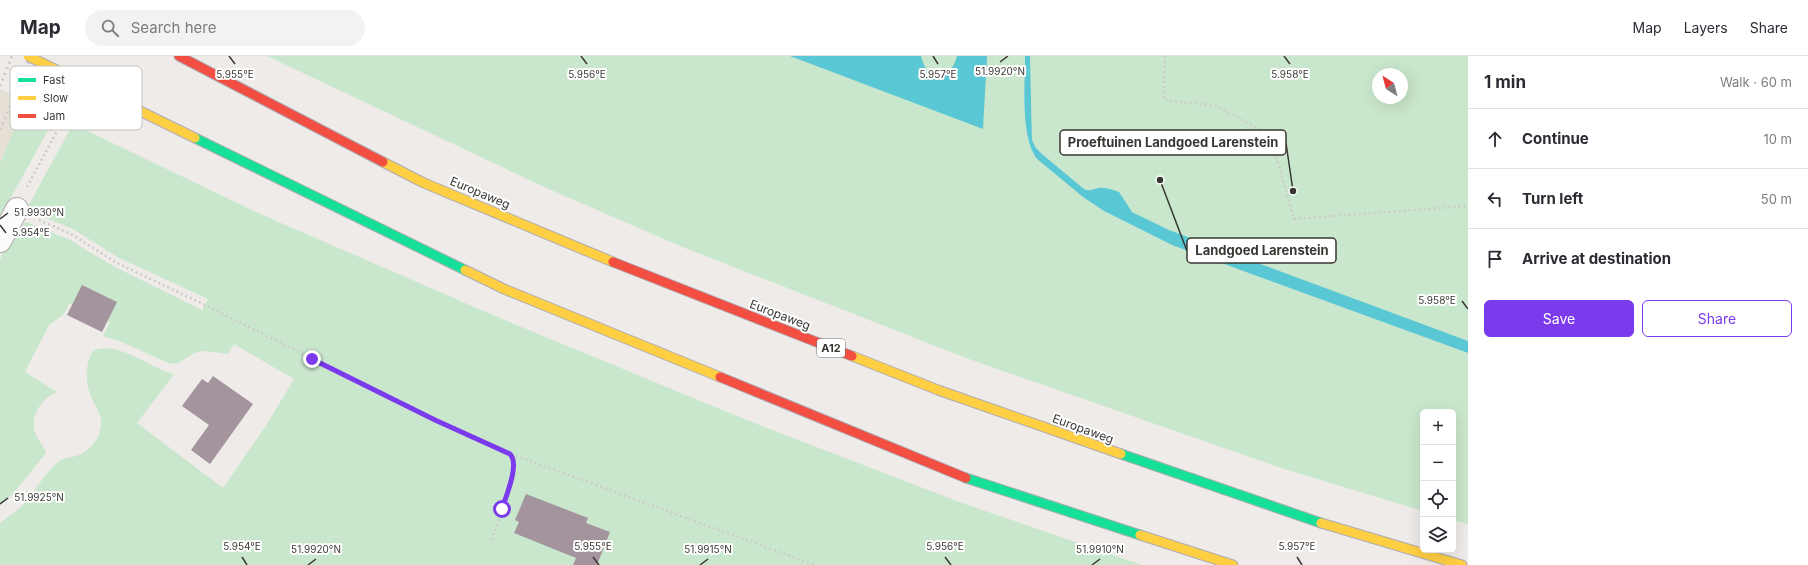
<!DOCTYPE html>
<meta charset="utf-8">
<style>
body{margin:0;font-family:Inter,sans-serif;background:#f2f2f3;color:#2b2b33}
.controls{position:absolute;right:12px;bottom:12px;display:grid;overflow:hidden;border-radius:6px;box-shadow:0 4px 16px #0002}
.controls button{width:36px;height:36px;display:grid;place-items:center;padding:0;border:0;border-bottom:1px solid #e1e1e2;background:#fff;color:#2b2b33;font:20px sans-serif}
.compass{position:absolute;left:1372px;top:12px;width:36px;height:36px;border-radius:50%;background:#fff;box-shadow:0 4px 16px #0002;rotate:324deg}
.stop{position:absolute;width:12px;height:12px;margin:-9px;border:3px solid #7c3aed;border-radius:50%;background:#fff}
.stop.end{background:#7c3aed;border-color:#fff;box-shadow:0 1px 4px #0008}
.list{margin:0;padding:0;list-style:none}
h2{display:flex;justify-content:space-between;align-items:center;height:52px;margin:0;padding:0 16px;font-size:17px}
h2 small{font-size:13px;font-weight:400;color:#7c7c81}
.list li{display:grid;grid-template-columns:26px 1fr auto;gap:12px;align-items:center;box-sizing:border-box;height:60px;padding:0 16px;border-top:1px solid #e1e1e2}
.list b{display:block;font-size:15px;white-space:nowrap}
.list em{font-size:13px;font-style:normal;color:#7c7c81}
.actions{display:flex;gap:8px;padding:12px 16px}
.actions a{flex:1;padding:9px 0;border:1px solid #7c3aed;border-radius:6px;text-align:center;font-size:14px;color:#7c3aed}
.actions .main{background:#7c3aed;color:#fff}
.icon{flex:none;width:22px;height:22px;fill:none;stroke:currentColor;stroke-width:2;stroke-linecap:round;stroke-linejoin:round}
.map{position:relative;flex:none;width:1468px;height:509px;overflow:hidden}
header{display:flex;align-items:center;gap:24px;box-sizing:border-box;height:56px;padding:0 20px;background:#fff;border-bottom:1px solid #e1e1e2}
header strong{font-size:19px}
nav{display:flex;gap:22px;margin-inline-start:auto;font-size:14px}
.search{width:280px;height:36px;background:#f2f2f3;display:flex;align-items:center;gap:10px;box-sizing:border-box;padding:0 14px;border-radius:22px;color:#7c7c81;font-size:15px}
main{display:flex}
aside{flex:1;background:#fff}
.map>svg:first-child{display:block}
.built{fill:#e5dfd5}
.green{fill:#c9e7cc;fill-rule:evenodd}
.water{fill:#5ac7d4}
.building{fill:#a3949d}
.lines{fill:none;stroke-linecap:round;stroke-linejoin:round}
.street-casing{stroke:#aeaca9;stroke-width:24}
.fast-casing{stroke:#adabb5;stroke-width:11}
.slow-casing{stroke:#adabb5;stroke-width:11}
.jam-casing{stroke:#adabb5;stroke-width:11}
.path{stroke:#cdccca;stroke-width:2.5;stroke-dasharray:2 3;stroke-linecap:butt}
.street{stroke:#fcfcfc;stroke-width:22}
.fast{stroke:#16e098;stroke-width:9}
.slow{stroke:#ffcf43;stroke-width:9}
.jam{stroke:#f24e42;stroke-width:9}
.rail{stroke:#cccbc9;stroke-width:3;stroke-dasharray:2 4;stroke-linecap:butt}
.slow-bridge-casing{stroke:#adabb5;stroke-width:11;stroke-linecap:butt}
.slow-bridge{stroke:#ffcf43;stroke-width:9}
.route{stroke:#7c3aed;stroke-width:5}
.ticks{fill:none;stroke:#393733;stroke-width:1.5}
.labels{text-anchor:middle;stroke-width:4;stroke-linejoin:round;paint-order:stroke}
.shield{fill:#fff;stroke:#747370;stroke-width:1}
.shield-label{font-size:11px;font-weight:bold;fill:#393733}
.street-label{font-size:12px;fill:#393733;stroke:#fff}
.key{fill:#fff;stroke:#c4c3c2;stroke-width:1}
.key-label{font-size:11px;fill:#393733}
.ticks-label{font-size:10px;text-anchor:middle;fill:#393733;stroke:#fff;stroke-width:4;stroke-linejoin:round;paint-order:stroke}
.leader{fill:none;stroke:#393733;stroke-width:1.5}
.callout-dot{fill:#393733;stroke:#fff;stroke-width:1.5}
.callout{fill:#fff;stroke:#393733;stroke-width:1.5}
.callout-label{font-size:13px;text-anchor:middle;font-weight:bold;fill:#393733}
</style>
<header>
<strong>Map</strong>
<div class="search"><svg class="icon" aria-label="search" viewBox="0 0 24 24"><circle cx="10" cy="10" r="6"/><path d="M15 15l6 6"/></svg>Search here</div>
<nav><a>Map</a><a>Layers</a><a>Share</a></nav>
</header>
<main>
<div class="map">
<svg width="1468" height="509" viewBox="0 0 1468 509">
<rect width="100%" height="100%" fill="#eeebe8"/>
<path class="built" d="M0,33L25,46L0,108Z"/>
<g class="green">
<path d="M267,0H1025C1025,29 1020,80 1037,103L1083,141L1104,155L1172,189L1468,297V468L1453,464V356H1423V455L1281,412L966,302L680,190L542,130Z"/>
<path d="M1030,0H1468V285L1266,212L1169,174L1132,156L1127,150L1099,132L1092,135L1084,133L1042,98L1036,92L1032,84ZM1378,18H1402V42H1378Z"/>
<path d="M25,46L56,60L0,161V108Z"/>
<path d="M73,68L258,157L502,263L749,365L962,447L1142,509H0V467C7,461 16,456 22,450C34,437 43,419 57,407C63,401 69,402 76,400C89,396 99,384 101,371C102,360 98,354 93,345C85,330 84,310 93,295C118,283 150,313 174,318L137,367L223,432L267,368L294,323L234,288L228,298C221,297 203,294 197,296C186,300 181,310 168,307L122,286L103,280L110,266L70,247L63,259L49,269L25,316L57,336C39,344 27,364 38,383C41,388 44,391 46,397L12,439L0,449V204C6,187 11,177 26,166L68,183L115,211L202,254L208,243L119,202L73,173L26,154Z"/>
</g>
<g class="water">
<path d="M790,0H921C927,27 950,27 957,0H987L983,73Z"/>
<path d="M1025,0H1030L1032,84L1036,92L1042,98L1084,133C1091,136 1092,133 1099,132C1106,131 1113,134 1119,136L1132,156L1169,174L1468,285V297L1172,189L1104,155L1083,141L1037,103C1020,80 1025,29 1025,0Z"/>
</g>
<g class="building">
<path d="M82,229L117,246L102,276L67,259Z"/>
<path d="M213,320L253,348L210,408L191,394L209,369L182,350L202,323L208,327Z"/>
<path d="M526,438L588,462L586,467L610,476L597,509H573L576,502L514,477L519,466L515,464Z"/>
</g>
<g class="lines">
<defs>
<path id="street" d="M0,185L17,153"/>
<g id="fast">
<path d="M195,82L465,214"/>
<path d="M1121,398L1321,467"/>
<path d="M966,422L1140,479"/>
</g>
<g id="slow">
<path d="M383,106L424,127L613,206"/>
<path d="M465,214L504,233L720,321"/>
<path d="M852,300L938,334L1121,398"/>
<path d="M1321,467L1462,509"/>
<path d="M1140,479L1233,509"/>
</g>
<g id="jam">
<path d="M179,0L383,106"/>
<path d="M613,206L852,300"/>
<path d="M720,321L966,422"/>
</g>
</defs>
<use href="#street" class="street-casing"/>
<use href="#fast" class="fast-casing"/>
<use href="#slow" class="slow-casing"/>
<use href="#jam" class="jam-casing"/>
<g class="path">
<path d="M1165,0L1164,44L1217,50L1270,79L1294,163L1468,150"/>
<path d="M27,131L71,49"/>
<path d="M39,164L71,178L117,207L201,247L435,364L510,397C522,410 497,468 491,484"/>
<path d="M511,398L815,509"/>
</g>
<use href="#street" class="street"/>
<use href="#fast" class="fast"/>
<use href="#slow" class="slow"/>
<use href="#jam" class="jam"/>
<g class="rail">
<path d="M0,30L12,0"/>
<path d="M0,74L31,0"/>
</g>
<defs>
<path id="slow-bridge" d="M28,0L195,82"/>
</defs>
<use href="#slow-bridge" class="slow-bridge-casing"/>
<use href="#slow-bridge" class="slow-bridge"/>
</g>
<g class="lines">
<path class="route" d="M312,303L435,364L510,398C520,408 506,440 502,453"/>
</g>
<path class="ticks" d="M229,0L235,8M581,0L587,8M933,0L938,8M1284,0L1290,8M1000,6L1008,0M0,163L8,157M0,169L6,177M1462,245L1468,253M0,448L8,442M242,501L247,509M593,501L599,509M945,501L951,509M1297,501L1302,509M308,509L316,503M700,509L708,503M1092,509L1100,503"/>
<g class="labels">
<rect class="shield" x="817" y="283" width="28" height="18" rx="3"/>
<g class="shield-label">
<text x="831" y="296">A12</text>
</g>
<g class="street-label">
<text transform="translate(480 137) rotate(23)" y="4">Europaweg</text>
<text transform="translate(780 259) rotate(21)" y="4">Europaweg</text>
<text transform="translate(1083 373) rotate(20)" y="4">Europaweg</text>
</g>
</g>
<rect x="10" y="10" width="132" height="64" rx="6" class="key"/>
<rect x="18" y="22" width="18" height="4" fill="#16e098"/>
<rect x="18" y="40" width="18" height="4" fill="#ffcf43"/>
<rect x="18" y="58" width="18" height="4" fill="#f24e42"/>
<g class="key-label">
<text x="43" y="28">Fast</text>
<text x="43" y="46">Slow</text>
<text x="43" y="64">Jam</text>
</g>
<g class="ticks-label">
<text x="1000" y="19">51.9920°N</text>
<text x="235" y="22">5.955°E</text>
<text x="587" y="22">5.956°E</text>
<text x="938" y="22">5.957°E</text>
<text x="1290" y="22">5.958°E</text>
<text x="39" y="160">51.9930°N</text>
<text x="31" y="180">5.954°E</text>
<text x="1437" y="248">5.958°E</text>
<text x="39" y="445">51.9925°N</text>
<text x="242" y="494">5.954°E</text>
<text x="593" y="494">5.955°E</text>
<text x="945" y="494">5.956°E</text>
<text x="1297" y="494">5.957°E</text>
<text x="316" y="497">51.9920°N</text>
<text x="708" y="497">51.9915°N</text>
<text x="1100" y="497">51.9910°N</text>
</g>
<path class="leader" d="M1293 135L1286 87M1160 124L1187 195"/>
<g class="callout-dot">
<circle cx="1293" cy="135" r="4"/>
<circle cx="1160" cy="124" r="4"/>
</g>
<g class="callout">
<rect x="1060" y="74" width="226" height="25" rx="4"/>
<rect x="1187" y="182" width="149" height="25" rx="4"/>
</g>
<g class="callout-label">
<text x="1173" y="91">Proeftuinen Landgoed Larenstein</text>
<text x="1262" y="199">Landgoed Larenstein</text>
</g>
</svg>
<div class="controls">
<button>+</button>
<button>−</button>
<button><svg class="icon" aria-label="locate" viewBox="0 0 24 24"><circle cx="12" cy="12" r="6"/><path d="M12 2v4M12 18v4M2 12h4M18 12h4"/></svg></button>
<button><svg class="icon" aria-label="layers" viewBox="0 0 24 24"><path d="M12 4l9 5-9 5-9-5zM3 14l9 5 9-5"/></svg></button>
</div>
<svg class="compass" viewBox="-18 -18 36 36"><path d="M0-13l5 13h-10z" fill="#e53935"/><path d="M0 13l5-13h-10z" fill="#7c7c81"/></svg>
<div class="stop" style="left:502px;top:453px"></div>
<div class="stop end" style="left:312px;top:303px"></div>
</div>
<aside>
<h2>1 min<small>Walk · 60 m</small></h2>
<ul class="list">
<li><svg class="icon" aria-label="ahead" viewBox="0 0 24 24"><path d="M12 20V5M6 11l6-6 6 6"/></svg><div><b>Continue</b></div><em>10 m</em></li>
<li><svg class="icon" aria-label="left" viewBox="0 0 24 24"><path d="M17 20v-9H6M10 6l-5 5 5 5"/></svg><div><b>Turn left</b></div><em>50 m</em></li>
<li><svg class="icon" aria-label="arrive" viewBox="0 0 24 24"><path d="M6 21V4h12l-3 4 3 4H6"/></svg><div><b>Arrive at destination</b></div></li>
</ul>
<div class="actions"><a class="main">Save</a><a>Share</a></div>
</aside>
</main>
